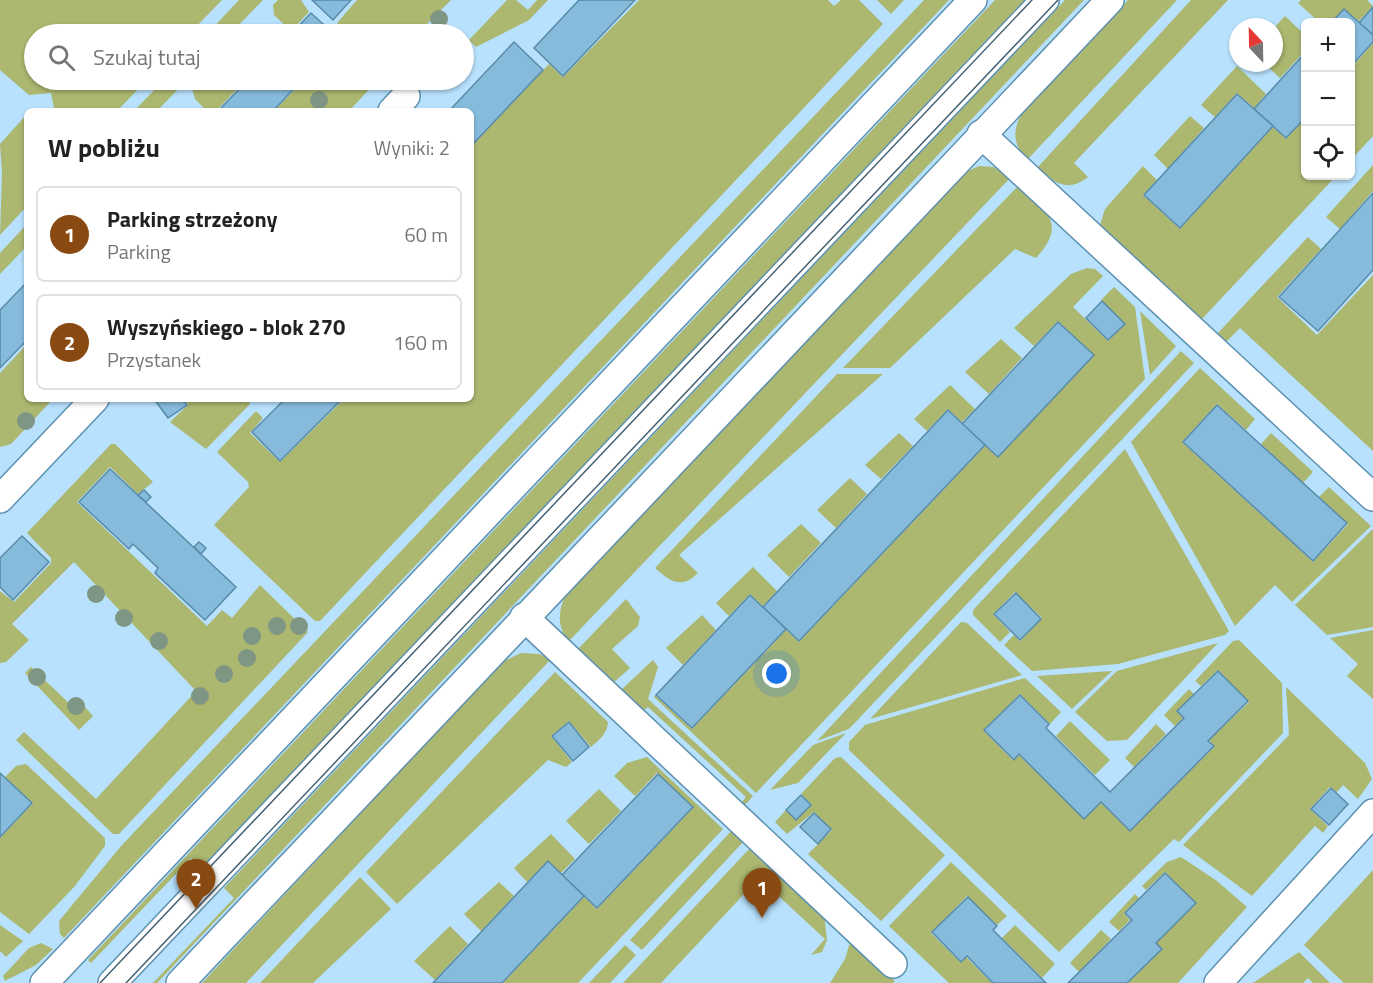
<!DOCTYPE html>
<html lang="pl">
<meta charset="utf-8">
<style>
body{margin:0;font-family:"Titillium Web",sans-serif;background:#f6f6f6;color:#222}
.controls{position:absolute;right:18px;top:18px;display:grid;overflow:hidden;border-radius:9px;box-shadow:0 2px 4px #0004}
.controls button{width:54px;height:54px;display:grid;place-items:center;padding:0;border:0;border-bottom:2px solid #e0e0e0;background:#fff;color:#222;font:30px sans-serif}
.compass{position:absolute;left:1229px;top:18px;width:54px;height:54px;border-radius:50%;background:#fff;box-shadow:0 2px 4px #0004;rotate:338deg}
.you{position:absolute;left:777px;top:674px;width:21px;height:21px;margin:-15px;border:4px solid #fff;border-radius:50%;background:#1a73e8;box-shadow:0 0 0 9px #1a73e833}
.badge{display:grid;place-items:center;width:39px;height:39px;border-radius:50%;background:#894a11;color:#fff;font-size:20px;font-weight:700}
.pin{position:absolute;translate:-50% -50px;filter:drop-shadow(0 2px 3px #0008)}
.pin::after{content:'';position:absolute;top:32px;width:21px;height:18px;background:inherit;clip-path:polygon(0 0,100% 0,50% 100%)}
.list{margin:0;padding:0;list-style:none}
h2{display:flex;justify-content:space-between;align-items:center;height:78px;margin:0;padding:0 24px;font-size:26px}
h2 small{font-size:20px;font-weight:400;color:#767676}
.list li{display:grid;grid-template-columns:39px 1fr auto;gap:18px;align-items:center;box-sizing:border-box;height:96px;margin:0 12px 12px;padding:0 12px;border:2px solid #e0e0e0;border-radius:9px}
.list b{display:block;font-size:22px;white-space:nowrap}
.list p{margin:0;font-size:20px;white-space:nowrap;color:#767676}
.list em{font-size:20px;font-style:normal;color:#767676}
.icon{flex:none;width:33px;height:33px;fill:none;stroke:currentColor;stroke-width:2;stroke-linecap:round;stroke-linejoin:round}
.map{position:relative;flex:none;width:1373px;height:983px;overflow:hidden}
.search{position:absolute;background:#fff;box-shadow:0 2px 4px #0004;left:24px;top:24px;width:450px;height:66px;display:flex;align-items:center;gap:15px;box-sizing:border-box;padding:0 21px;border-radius:33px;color:#767676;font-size:22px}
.panel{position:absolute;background:#fff;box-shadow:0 2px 4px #0004;left:24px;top:108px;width:450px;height:294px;border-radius:9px}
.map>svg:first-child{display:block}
.green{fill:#acb770}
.building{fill:#86bbdc;stroke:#578ba9;stroke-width:1.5}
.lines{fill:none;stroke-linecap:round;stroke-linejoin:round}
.minor-casing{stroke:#5d91b0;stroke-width:30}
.minor{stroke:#fff;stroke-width:27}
.tram{stroke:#476274;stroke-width:1.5}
.tree{fill:#7f9684}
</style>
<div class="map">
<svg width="1373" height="983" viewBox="0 0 1373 983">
<rect width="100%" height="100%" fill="#b7e1fc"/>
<g class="green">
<path d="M0,0H222L189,34H34V80H147L117,111H33L54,108L51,93L29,95L0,70Z"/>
<path d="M239,0H263L230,34H207Z"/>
<path d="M278,0H301L309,12L291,31L274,15L273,5Z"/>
<path d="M357,0H451L417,34H348L337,23Z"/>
<path d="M507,0H516L528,10L537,0H548L529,20L476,47L469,40Z"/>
<path d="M639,0H828L834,6L841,0H859L883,24L320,621H315L214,525L249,487L248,482L217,452L256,411L263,418L250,433L280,462L344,399H471V147L549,64L563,77Z"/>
<path d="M877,0H904L891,14Z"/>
<path d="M924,0H949L64,938L60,934L59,921L122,845Z"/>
<path d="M995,0H1025L202,868L191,858L91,963L88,960Z"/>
<path d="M1065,0H1084L157,983H153L234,898L224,888Z"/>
<path d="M1128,0H1177L1027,160C1013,144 1012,131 1022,113Z"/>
<path d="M1191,0H1228L1074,163L1088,177C1068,193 1054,183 1037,168Z"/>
<path d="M1301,0H1367L1373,6L1359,21L1344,9L1331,22H1319L1298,3Z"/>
<path d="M1285,16L1305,35V51L1280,78L1264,63H1274V28Z"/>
<path d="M254,24H265L276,34H244Z"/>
<path d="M1373,43V136L1351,160V68Z"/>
<path d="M1237,66L1266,94L1254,108L1237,93L1215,117L1201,105Z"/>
<path d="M164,80H187L157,111H134Z"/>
<path d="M200,80H239L243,83L216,111H207L195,99L192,88Z"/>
<path d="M304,80H378L349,111H274Z"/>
<path d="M27,114V206L0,235L2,173L0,144Z"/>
<path d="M1190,116L1204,128L1168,169L1154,155Z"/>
<path d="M1305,118L1306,176H1336L1202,319L1100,225L1105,209L1143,166L1157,180L1143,195L1180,229L1273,127L1286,139Z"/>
<path d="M1373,165V191L1340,229L1326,217Z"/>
<path d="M979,166L993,167L1011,177L569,641C557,628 558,611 565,596L966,172Z"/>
<path d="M1019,185C1046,211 1068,223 1036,258L1015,249L890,368H843Z"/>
<path d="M27,224V246L0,274V253Z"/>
<path d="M1308,237L1321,249L1277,297L1317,335L1373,275V451L1240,328L1226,342L1217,334Z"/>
<path d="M1087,268L1095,269L1103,276L1073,307L1108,341L1125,324L1101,300L1114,287L1135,307L1145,379L756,793L654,697L655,695L692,729L786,630L799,642L985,446L998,457L1094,355L1058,321L1034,346L1014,328L1071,274Z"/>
<path d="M1140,311L1176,346L1150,375Z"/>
<path d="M1001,339L1022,358L989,394L965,372Z"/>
<path d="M27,344V399H53L11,444L0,447V373Z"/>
<path d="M1181,351L1194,363L849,729L817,741Z"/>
<path d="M1200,368L1255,419L1246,430L1217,404L1182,442L1313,562L1348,524L1319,497L1329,487L1371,526L1292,602L1275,585L1235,626L1131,442Z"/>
<path d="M837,374H883L679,555L698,573C681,590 670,581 655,568Z"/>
<path d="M950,385L975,409L962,422L948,409L927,431L914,419Z"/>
<path d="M184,399H249L250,404L206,449L170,422L188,405Z"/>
<path d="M899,433L913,446L881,479L865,465Z"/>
<path d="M1271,433L1313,472L1303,483L1261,444Z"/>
<path d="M111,444H115L153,482L138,494L110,467L77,502L207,626L222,610L232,618L260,585L308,632L119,834H113L16,740L24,732L96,799L196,691L74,562L12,624L29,640L6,662L0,663V591L14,602L51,563V558L27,533Z"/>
<path d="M1125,449L1229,631L1225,635L1118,664L1032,671L1004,645L1014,635L1020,641L1042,618L1015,592L993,614L1010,632L1000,642L973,615V610Z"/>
<path d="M850,478L867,494L836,528L817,510Z"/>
<path d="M801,524L821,543L789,577L767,555Z"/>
<path d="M1373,529V627L1327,635L1295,605Z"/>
<path d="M753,567L777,591L763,606L750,594L729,616L716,603Z"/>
<path d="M626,599L640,617L638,626L612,649L630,668L614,682L578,649Z"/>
<path d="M702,615L716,630L683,665L666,648Z"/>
<path d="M961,622L967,623L1022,675L870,719Z"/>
<path d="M1373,630V699L1347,676L1358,664L1330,638Z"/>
<path d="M1239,640L1282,683L1283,733L1179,842L1174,839L1059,952L849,750V742L865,725L1025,678L1061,712L1050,724L1020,694L984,731L1013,760L1019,755L1084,819L1101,803L1130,831L1214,747L1209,740L1249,702L1218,670L1201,686L1195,681L1233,641Z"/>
<path d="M1218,643L1127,740L1107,741L1075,712L1117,671Z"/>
<path d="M521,653L539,654L551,659L246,983H202L502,662Z"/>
<path d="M653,660L658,667L648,699L753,796L745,805L742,802L746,797L648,707L644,710L622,689Z"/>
<path d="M31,667L71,705L78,699L93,716L79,730L25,673Z"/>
<path d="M1112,671L1072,709L1037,676Z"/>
<path d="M555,672L608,722C607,734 600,739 591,747L569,721L551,736L572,762L566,767L548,760L397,904L366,872Z"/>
<path d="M1286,687L1365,763L1372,779L1358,799L1343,785L1337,792L1330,787L1310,809L1328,826L1323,833L1315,826L1252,896L1183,845L1289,735Z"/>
<path d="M1189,689L1194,694L1177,711L1183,718L1175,726L1164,715Z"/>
<path d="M1070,721L1110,760L1095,775L1056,736Z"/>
<path d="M1156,724L1166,734L1134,767L1125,758Z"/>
<path d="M846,733L798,783L770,790L813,745Z"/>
<path d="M647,757L723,829L578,983H503L584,897L597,909L693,808L657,773L635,796L614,776L627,763Z"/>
<path d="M841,757L945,855L881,921L808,854L832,830L814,812L787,834L775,822L786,810L796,820L812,805L801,794L835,758Z"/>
<path d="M26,764L105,838V846L74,887L29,934L0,912V838L33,803L5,777L16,766Z"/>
<path d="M599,789L621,811L589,844L566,821Z"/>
<path d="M733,829L745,840L642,950L630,940Z"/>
<path d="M551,834L575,859L561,873L548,861L527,882L514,868Z"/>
<path d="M752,846L824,914L827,940L822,952L811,955L825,939L759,878L661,983H623Z"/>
<path d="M1181,857L1217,881L1247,907L1178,983H1128L1162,949L1156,943L1196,904L1165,872L1146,890L1142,886L1167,862Z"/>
<path d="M951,862L1007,916L997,925L967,896L931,933L960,962L966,957L992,983H949L889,926Z"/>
<path d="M1373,870V983H1344L1304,945Z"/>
<path d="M360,877L391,909L313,983H260Z"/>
<path d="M499,882L514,896L481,931L464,914Z"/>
<path d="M1135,894L1139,898L1124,913L1130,920L1119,931L1109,922Z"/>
<path d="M0,925L23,941L6,957L0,951Z"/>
<path d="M1015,925L1055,964L1042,978L1002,938Z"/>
<path d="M450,926L468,944L435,980L414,961Z"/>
<path d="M1101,930L1111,939L1079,972L1070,963Z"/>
<path d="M851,939L895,981L893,983H830L845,959Z"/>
<path d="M41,943L53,949L36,965L5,981L3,976L29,948Z"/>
<path d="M625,945L636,955L610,983H589Z"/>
<path d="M1299,952L1330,983H1313L1308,978L1303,983H1253Z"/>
</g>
<g class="building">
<path d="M312,0H351L333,20Z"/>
<path d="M579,0H635L563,76L534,48Z"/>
<path d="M1373,7V35L1359,23Z"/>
<path d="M1344,9L1373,35V42L1350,67V22H1332Z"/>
<path d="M311,13L334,34H291Z"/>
<path d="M514,42L543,70L471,146V111H449Z"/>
<path d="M1306,52V117L1286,138L1254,109Z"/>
<path d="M248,80H302L273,111H218Z"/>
<path d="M1237,94L1273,126L1180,228L1144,195Z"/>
<path d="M1373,193V270L1318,331L1279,297Z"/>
<path d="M27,282V340L0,368V310Z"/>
<path d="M1102,301L1125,324L1108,340L1086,318Z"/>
<path d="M1058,322L1094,355L998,457L962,424Z"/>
<path d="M154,399H182L187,405L168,418Z"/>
<path d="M285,399H342L280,461L252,432Z"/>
<path d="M1217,405L1347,523L1313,561L1183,442Z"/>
<path d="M948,410L985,445L799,641L763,607Z"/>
<path d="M110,469L236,587L205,620L155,573L158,568L133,544L129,549L79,502Z"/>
<path d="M144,490L151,497L146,502L138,495Z"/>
<path d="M22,536L49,562L13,600L0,587V558Z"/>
<path d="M199,542L206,548L201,554L194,547Z"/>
<path d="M1016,593L1041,619L1020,640L994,614Z"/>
<path d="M750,595L786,629L692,728L656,695Z"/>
<path d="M1218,671L1248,701L1208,741L1214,746L1130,831L1101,802L1084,819L1019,754L1014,760L984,730L1020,695L1049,724L1046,728L1110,792L1184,718L1177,711Z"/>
<path d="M569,722L589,747L573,761L552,736Z"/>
<path d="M0,773L32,803L0,837Z"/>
<path d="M658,774L693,807L597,908L562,875Z"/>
<path d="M1331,788L1348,804L1329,825L1311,809Z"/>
<path d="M801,795L811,805L796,820L786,810Z"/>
<path d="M814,813L831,829L818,844L800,827Z"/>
<path d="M548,861L584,896L502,983H433Z"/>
<path d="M1165,873L1196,903L1156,943L1162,949L1127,983H1068L1132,920L1125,913Z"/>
<path d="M968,897L997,926L993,930L1046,983H993L967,956L961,962L932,932Z"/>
</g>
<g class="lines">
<defs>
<g id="minor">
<path d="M392,111L406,96"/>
<path d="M981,134L1373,497"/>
<path d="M0,499L95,399"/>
<path d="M524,617L893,964"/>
<path d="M44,983L973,0"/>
<path d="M112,983L1045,0"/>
<path d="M180,983L1110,0"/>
<path d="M1218,983L1373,813"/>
</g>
</defs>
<use href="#minor" class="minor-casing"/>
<use href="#minor" class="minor"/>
<g class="tram">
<path d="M100,983L1032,0"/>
<path d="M126,983L1058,0"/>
</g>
</g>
<g class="tree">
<circle cx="439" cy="19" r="9"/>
<circle cx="319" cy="100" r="9"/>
<circle cx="26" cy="421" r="9"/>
<circle cx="96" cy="594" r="9"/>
<circle cx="124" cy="618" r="9"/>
<circle cx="277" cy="626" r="9"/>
<circle cx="299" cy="626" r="9"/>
<circle cx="252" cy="636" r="9"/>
<circle cx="159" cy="641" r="9"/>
<circle cx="247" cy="658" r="9"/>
<circle cx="224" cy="674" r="9"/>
<circle cx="37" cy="677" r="9"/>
<circle cx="200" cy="696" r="9"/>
<circle cx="76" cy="706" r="9"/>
</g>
</svg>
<div class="controls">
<button>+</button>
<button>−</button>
<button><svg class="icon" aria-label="locate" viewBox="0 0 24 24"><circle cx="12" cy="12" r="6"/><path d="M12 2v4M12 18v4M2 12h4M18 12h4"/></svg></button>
</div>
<svg class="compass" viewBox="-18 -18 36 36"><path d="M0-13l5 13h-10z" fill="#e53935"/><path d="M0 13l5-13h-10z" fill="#767676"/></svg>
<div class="you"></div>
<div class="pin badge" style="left:762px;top:918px">1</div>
<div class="pin badge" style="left:196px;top:909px">2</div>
<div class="search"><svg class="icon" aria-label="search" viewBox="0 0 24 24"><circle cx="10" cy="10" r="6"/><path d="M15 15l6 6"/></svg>Szukaj tutaj</div>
<section class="panel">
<h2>W pobliżu<small>Wyniki: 2</small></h2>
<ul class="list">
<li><span class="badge">1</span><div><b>Parking strzeżony</b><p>Parking</p></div><em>60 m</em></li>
<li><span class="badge">2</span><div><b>Wyszyńskiego - blok 270</b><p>Przystanek</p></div><em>160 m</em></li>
</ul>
</section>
</div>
